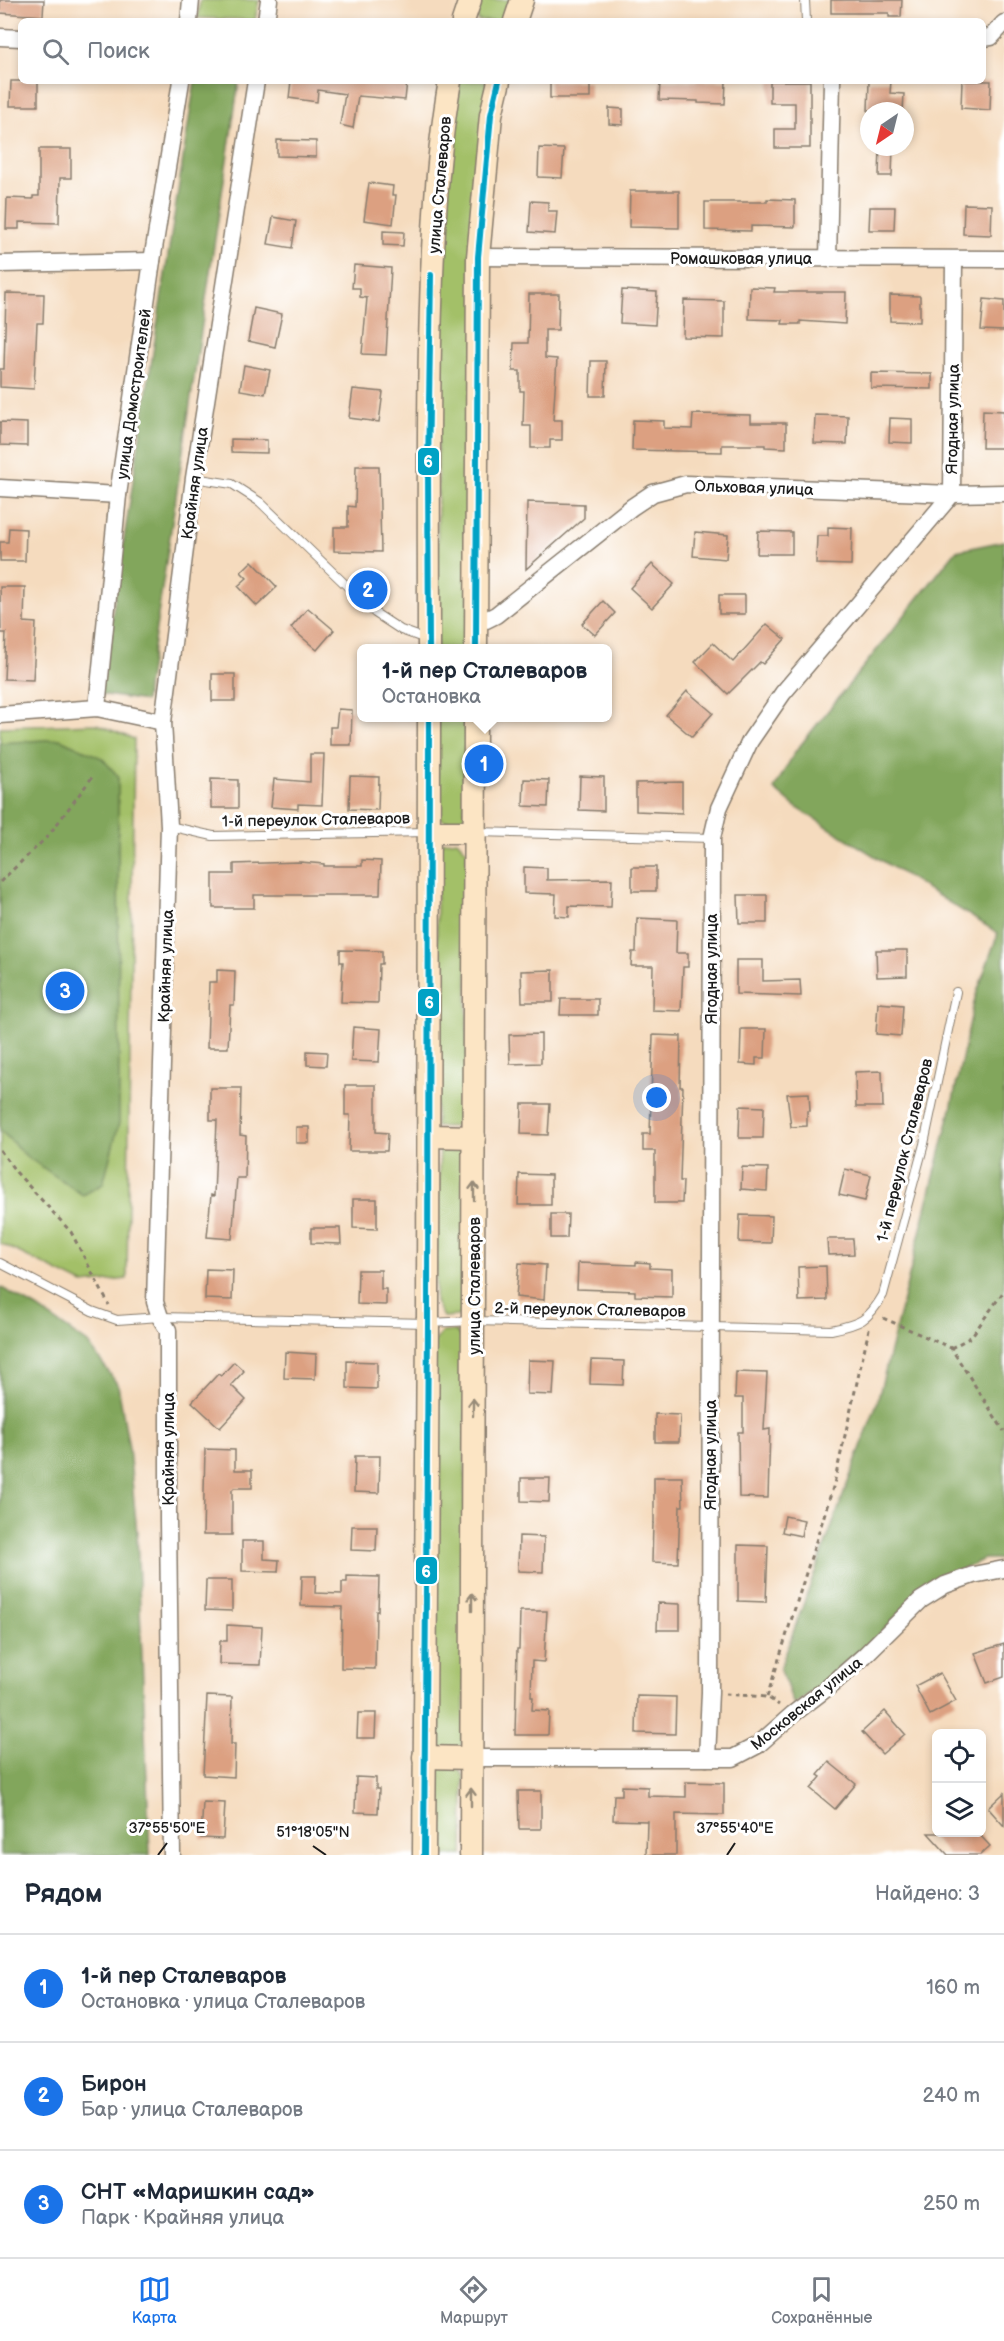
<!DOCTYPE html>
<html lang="ru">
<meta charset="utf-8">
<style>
body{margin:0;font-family:"Balsamiq Sans",sans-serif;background:#f2f2f3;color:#1f2937}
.controls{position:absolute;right:18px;bottom:18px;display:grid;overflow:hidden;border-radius:9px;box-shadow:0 3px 9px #0003}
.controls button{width:54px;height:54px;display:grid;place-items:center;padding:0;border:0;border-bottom:2px solid #e0e1e3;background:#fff;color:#1f2937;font:30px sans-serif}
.compass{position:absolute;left:860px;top:102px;width:54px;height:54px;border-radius:50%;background:#fff;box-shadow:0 3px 9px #0003;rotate:215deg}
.you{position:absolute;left:657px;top:1098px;width:21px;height:21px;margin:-15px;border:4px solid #fff;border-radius:50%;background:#1a73e8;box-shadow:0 0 0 9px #1a73e833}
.badge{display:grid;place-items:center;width:39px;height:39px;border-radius:50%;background:#1a73e8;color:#fff;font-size:20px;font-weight:700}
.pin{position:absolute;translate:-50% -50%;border:3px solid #fff;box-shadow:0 2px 6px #0006}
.popup{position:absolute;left:357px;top:644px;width:255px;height:78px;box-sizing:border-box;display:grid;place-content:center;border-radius:9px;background:#fff;filter:drop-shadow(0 2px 4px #0005);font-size:20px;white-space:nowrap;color:#747a83}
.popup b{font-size:22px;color:#1f2937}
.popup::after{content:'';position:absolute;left:50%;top:100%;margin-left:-12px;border:12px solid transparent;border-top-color:#fff}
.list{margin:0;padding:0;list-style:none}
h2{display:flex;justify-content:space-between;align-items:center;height:78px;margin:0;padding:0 24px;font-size:26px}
h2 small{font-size:20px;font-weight:400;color:#747a83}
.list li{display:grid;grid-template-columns:39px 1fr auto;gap:18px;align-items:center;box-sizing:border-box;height:108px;padding:0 24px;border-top:2px solid #e0e1e3}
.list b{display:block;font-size:22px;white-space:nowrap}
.list p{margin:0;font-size:20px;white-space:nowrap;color:#747a83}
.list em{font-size:20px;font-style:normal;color:#747a83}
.icon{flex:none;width:33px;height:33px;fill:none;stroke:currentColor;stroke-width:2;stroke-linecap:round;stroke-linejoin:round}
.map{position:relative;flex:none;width:1004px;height:1855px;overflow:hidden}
.search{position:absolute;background:#fff;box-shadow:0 3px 9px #0003;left:18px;right:18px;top:18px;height:66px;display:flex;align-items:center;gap:15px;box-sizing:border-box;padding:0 21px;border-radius:9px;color:#747a83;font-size:22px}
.sheet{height:402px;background:#fff}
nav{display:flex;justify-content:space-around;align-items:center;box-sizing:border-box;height:84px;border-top:2px solid #e0e1e3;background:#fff;font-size:16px;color:#747a83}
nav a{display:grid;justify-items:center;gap:3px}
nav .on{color:#1a73e8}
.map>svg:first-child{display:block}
.green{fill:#a3c068;stroke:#606e42;stroke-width:1.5}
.forest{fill:#82a65c;stroke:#4f613c;stroke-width:1.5}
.building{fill:#dca081}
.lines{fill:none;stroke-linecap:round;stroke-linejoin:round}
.lane-casing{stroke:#887c6d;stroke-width:10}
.street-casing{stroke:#887c6d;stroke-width:19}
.secondary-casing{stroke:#887c6d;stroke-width:25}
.path{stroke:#887c6d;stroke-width:3;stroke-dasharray:4.5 4.5;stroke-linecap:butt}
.lane{stroke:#fff;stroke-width:8}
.street{stroke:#fff;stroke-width:16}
.secondary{stroke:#fce5c4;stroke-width:22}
.bus-1-casing{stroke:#fff;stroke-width:10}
.bus-1{stroke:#01a2c5;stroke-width:6}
.oneway{stroke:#978b78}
.ticks{fill:none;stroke:#1c1c1c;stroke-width:2}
.labels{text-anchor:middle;stroke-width:6;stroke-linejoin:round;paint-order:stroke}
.street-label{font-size:16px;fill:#1c1c1c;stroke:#fff}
.ticks-label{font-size:15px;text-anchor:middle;fill:#1c1c1c;stroke:#fff;stroke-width:6;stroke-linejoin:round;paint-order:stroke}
.line-badge{stroke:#fff;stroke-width:2}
.badge-label{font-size:16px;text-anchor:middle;font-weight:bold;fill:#fff}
</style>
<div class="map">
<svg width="1004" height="1855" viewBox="0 0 1004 1855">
<rect width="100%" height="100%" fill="#fff"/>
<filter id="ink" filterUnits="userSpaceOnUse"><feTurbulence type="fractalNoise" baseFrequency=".0167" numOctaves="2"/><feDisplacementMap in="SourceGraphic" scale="12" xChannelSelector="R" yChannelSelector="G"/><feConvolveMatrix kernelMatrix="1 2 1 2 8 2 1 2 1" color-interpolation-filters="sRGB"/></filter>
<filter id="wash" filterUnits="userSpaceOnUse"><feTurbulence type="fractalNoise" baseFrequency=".008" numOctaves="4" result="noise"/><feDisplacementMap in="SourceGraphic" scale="24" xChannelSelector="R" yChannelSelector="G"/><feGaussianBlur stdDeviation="1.35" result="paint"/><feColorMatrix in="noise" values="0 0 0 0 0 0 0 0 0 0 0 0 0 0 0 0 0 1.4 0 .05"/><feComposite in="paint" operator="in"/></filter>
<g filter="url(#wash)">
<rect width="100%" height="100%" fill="#f5dbbe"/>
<g class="green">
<path d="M200,0H259L255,20L198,18Z"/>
<path d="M481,0H514L506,21H478L477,13Z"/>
<path d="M460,81H490L468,648H437L439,248Z"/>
<path d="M437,718H468L464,819L460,823C448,822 442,823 437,812Z"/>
<path d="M97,724L134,739L127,1279L83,1284L0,1243V727Z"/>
<path d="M457,840L467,851V1126L436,1127L437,852L443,842Z"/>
<path d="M440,1142L467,1149V1304L458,1316L443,1317L435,1302Z"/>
<path d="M455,1331L466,1342L464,1738L458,1750L436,1749L431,1733L434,1342L442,1332Z"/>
<path d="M439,1766H455L464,1776L463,1855H432V1775Z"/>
</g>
<g class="forest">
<path d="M195,81H239L145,701L100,694Z"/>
<path d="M1004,541V1559H984L927,1586L853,1661L794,1705L780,1668L877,1403L951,1109L975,998L998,933L794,806L774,789L795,752L956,551Z"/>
<path d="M60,739L102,758L118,776L119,1123L103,1184L83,1195L26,1156L0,1130V743Z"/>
<path d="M0,1287L37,1308L88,1343L118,1385L129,1448L137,1533L150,1855H0Z"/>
</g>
<g id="blocks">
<g class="building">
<path d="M0,0H44L43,16L0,13Z"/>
<path d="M831,0H902L901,17H889V13H831Z"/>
<path d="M11,81H38V106H10Z"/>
<path d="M291,81H407L405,100L358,96L353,128L340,125L345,94L318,90L317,102L289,98Z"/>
<rect x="550" y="81" width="40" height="17"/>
<path d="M660,81H726L725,104L698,103V101L659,100Z"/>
<path d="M770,81H810V148H775V129H795V103H770Z"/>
<path d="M869,81H891L890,93L904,94L903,111H868Z"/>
<path d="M962,81H991L990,110L961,108Z"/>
<path d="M609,108L623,109V125L609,124Z"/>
<path d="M277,140L316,141V157L277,156Z"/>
<path d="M880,147H893L892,176H879Z"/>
<path d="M539,148L564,149L562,178L538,177Z"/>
<path d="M39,149H71V178H60L59,223L19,222V229H6L7,198L33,199V196H39Z"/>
<path d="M369,183L393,186L392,195H396L393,224L364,220Z"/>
<path d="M630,191H679V228L629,227Z"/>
<path d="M767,199L795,200V227L751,226V231L705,230V202H767Z"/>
<path d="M531,201L548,202V211H557L555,234L529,232Z"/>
<path d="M964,204L992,205L991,235L963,234Z"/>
<path d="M870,207H895L894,230H869Z"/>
<path d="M273,217L296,221L292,248L268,244Z"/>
<path d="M383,231L404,232L403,246L383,245Z"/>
<path d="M354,265L391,268L386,355L362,354L367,298L360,297V288H352Z"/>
<path d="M750,287L775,288L774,292H846L845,324L800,321V324H782L783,320L749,319Z"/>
<path d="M622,290L657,292L655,325L620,323Z"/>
<path d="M6,293L44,294L43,323H37L34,389L0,387V369H4Z"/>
<path d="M529,294H559L558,330H545V358L557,359L553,420H562V440H550V448H531V426H523L524,391H520V371H513L514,343H528Z"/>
<path d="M890,295L920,296V322L890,321Z"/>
<path d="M984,299L1004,301V331L981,330Z"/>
<path d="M684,300L724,301V338L683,337Z"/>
<path d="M254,308L282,314L275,347L248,341Z"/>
<path d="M591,361H606L605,396H590Z"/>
<path d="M244,365L270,370L265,394L240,390Z"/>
<path d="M871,373L932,374V389L871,388Z"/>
<path d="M353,389L383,392L379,422L349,418Z"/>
<path d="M983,410L1004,411V448H982Z"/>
<path d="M693,414L751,415V423H786V448L765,447V445H722V452L632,450L633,420L664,421V428L692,429Z"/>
<path d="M815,415L848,416L847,444L814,443Z"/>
<path d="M890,418L912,419V443L889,442Z"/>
<path d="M0,422L27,423V446L0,445Z"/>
<path d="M231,439L267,440V453L231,452Z"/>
<path d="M356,466H379L381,552L334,551V527H348V506L355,507Z"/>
<path d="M527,502L584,504V518L526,569Z"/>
<path d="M828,527L852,528L851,565L816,564L817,536H828Z"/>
<path d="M9,528L26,529L25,561H0V542H8Z"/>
<path d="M758,531L792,532V554H757Z"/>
<path d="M695,532L728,535L726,559L693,556Z"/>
<path d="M252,561L277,587L257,606L238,586L247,578L241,572Z"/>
<path d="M652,564L674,584L652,608L630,588Z"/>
<path d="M0,587H25L24,622L36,623L33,680L4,679L6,633H1Z"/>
<rect x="719" y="595" width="26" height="19"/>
<path d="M603,601L615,613L595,635L582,624Z"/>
<path d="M308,608L334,630L317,650L291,628Z"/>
<path d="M767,624L785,639L763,664L760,662L728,694L695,662L713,643L733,662Z"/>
<rect x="212" y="674" width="23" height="27"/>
<path d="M687,691L713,713L692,737L666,715Z"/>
<path d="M338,709L352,710L351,745H330V727H336Z"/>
<path d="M310,754H324L322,805L298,804V809L271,807L274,779L310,782Z"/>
<path d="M350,776L379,777L378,810L349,809Z"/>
<path d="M580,776L604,777V811L579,810Z"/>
<path d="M211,779L238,780V808H211Z"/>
<path d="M524,779L549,780L548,807L523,806Z"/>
<path d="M682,782V813L636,811V783Z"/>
<path d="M362,860L381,861L380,895H254V908H213V874H234V864L300,862L324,864V866H362Z"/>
<path d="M524,867L547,868V880L612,879L611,907L569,906V917L555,916L556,894L524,893Z"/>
<rect x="632" y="867" width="24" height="24"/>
<path d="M738,895H767V923H739Z"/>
<path d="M637,918L677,920L676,953H688V967H683L681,1011L652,1010L653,966H631L632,952H636Z"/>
<path d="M340,950L382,951V964H379L378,1003L341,1002L343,962H340Z"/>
<path d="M876,950H907V976L877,977Z"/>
<path d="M736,960H763V981L800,980L801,996L736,994Z"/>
<path d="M217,970L235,971L234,1005H230L228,1048H207L209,982H217Z"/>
<path d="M553,970V1002H522L521,971Z"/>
<path d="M561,999H598V1015H560Z"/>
<path d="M878,1003L903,1005L901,1036L876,1034Z"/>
<path d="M353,1027L381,1029L379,1062L351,1061Z"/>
<path d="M741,1029H766L765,1058H756V1065L740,1064Z"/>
<path d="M541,1034V1063L510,1064L509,1035Z"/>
<path d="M653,1035L681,1036L680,1087H683L680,1181H683L682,1203H655V1151H643V1134H650Z"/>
<path d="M307,1051L327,1052L326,1066L307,1065Z"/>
<path d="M882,1071L883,1107H856L855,1072Z"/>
<path d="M345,1085H376V1132L388,1133L387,1151H349L350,1115H345Z"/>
<path d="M210,1088H241L240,1135L246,1136L245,1178H237L232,1239L207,1237L211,1195L214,1196L217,1120H210Z"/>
<path d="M809,1093L810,1111H807V1126L791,1127L787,1094Z"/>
<path d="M522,1104H550L548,1135L521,1134Z"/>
<path d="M740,1106L764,1107L763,1138H739Z"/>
<rect x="296" y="1127" width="13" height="16"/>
<path d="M742,1167L768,1168L767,1191L741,1189Z"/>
<path d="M845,1169L871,1175L865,1201L839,1195Z"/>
<path d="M519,1174L551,1175V1205H518Z"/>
<path d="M353,1199H377V1229L353,1228Z"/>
<path d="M551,1214H568L567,1238H551Z"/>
<path d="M740,1215L772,1216L771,1243L739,1242Z"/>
<path d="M311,1228H340L341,1244L311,1243Z"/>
<path d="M827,1239H853L854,1254L828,1255Z"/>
<path d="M636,1262L650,1263V1268L672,1269V1297L635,1296V1291L577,1289L578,1263L636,1265Z"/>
<path d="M519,1263L546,1265L544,1300L516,1297Z"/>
<path d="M826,1266L827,1300L799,1301L798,1267Z"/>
<path d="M206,1269L233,1270L232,1300L205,1299Z"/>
<path d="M358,1270H381V1289H386V1305L357,1304Z"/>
<path d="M285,1352L316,1354L315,1379L284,1378Z"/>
<path d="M528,1360L555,1361L553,1395L527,1394Z"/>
<path d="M591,1360L624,1361L623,1385L590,1384Z"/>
<path d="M347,1361L377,1362V1389L347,1388Z"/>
<path d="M234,1362L244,1371L231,1385L246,1400L220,1428L192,1402L218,1374L221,1376Z"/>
<path d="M736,1372L767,1373L764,1430L770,1429L768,1498L739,1497L738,1432H743V1398H735Z"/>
<path d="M655,1414L680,1415L679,1442H655Z"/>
<path d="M205,1449L235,1450V1470H252V1488H234L232,1490V1535H203Z"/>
<path d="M355,1456H380L379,1493L354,1492Z"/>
<path d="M654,1477H682L683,1506H680L678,1563L652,1562L653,1523H654Z"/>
<path d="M521,1478H550L549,1502L521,1501Z"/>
<path d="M785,1516L804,1520L801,1536L782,1532Z"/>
<path d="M352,1526H377L376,1551L351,1550Z"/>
<path d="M519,1536L544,1537L543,1572L518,1571Z"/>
<path d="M242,1541H264V1559L279,1560L278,1572L242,1571Z"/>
<path d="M738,1545L768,1546L766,1602L738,1601Z"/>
<path d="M302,1576H316L315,1593L342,1594V1582H347V1576L379,1577L378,1611H376L375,1669L341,1668L342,1607L301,1606Z"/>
<path d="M206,1580H232V1611L205,1610Z"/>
<path d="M658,1603L680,1604V1630H657Z"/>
<path d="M520,1611H547L544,1662L532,1661L531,1697H533L532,1710L549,1711L548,1735H515L517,1649H519Z"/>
<path d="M227,1625L262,1627L260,1665L219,1664L220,1641H227Z"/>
<path d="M1004,1644V1677L987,1683L975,1653Z"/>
<path d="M940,1673L956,1701L930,1715L915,1686Z"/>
<path d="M207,1696L232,1697L231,1744H235L234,1777L203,1775Z"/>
<path d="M637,1696L676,1697L675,1734L636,1733Z"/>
<path d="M885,1711L905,1734L882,1754L862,1732Z"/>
<path d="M358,1713H376L375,1738H357Z"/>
<path d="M829,1762L856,1784L835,1809L811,1789L821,1777L818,1775Z"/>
<path d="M356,1777L376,1778V1789H379L378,1813L355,1812Z"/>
<path d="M686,1782L724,1783V1815L676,1814V1855H646L647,1821L613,1820L614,1795H622V1786L648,1787V1796L686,1797Z"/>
<path d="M518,1791H541V1829H519Z"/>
<path d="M1004,1793V1826L988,1808Z"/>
<path d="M203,1802L225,1803L223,1839L201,1838Z"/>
<path d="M928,1833H978L990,1846L980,1855H948Z"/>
</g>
</g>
</g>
<g filter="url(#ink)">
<use href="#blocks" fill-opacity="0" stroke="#887c6d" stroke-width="1.5"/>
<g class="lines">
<defs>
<g id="lane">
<path d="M805,0L806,21"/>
<path d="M194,478L232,484L260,502L375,613L401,630L426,639"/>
<path d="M169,826L213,836L429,832"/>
<path d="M475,832L712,838"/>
<path d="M0,1263L92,1311L117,1320L160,1317L428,1323L474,1321L831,1330C860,1324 868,1321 883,1295L924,1144L956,992"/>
</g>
<g id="street">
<path d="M189,21L191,0"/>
<path d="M266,21L269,0"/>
<path d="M0,37L21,38"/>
<path d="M983,38L991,37L1004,23"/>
<path d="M478,257L1004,259"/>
<path d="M828,259L832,81"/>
<path d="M0,264L152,261"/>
<path d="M0,488L118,495"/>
<path d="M476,622L486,620L496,615L632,507L653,493L686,484L952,494L1004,493"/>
<path d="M97,708L118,495L152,261L181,81"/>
<path d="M0,715L97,708L163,722"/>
<path d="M471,1758H733L758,1745L793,1714L831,1685L864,1656L921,1600L945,1585L973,1575L1004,1569"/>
<path d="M707,1758L710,1692L712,838L719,808L750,741L783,693L952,494L954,260"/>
<path d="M172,1855L168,1521V1330L160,1317L155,1302L169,826L163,722L194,478L256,81"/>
</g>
<g id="secondary">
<path d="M463,21L470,0"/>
<path d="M515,21L522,0"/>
<path d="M429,648C429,547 428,445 430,344C432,256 435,167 450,81"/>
<path d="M476,648L478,257L491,115L499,81"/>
<path d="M429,832H474"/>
<path d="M429,1136L474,1137"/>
<path d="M424,1757L471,1758"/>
<path d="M424,1855L428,1323L429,718"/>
<path d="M471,1855L475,718"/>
</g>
</defs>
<use href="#lane" class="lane-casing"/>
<use href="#street" class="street-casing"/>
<use href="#secondary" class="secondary-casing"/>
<g class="path">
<path d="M0,882L48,836L93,776"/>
<path d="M0,1150L16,1172L71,1232L109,1305"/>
<path d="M883,1318L951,1348L1004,1431"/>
<path d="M951,1348L971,1337L1004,1291"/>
<path d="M725,1694L767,1697L779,1705"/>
<path d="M767,1697L834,1484L869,1329"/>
</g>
<use href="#lane" class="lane"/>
<use href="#street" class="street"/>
<use href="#secondary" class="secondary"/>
<defs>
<g id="bus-1">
<path d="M429,648L428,471L431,275"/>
<path d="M476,648L478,257L491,115L499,81"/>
<path d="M424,1855L428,1323L429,718"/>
</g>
</defs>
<use href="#bus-1" class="bus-1-casing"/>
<use href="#bus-1" class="bus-1"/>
</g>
<defs><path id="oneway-shaft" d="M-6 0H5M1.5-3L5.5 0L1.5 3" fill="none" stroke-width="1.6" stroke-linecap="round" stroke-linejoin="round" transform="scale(1.5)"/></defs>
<g class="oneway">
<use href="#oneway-shaft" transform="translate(474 1191) rotate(-90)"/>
<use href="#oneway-shaft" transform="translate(473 1407) rotate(-90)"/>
<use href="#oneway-shaft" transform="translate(472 1602) rotate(-90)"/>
<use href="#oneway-shaft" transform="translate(471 1797) rotate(-90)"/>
</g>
</g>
<path class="ticks" d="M313,1846L326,1855M158,1855L167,1843M727,1855L735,1843"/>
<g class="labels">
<g class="street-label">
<text transform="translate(439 185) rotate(-85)" y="6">улица Сталеваров</text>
<text x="741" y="264">Ромашковая улица</text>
<text transform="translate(133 394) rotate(-82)" y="6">улица Домостроителей</text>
<text transform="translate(952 419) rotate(-89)" y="6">Ягодная улица</text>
<text transform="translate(194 483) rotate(-82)" y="6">Крайняя улица</text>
<text transform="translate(754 487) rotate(2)" y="6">Ольховая улица</text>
<text transform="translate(316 819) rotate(-1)" y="6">1-й переулок Сталеваров</text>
<text transform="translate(165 966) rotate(-88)" y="6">Крайняя улица</text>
<text transform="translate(711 969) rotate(-90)" y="6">Ягодная улица</text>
<text transform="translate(904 1150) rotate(-76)" y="6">1-й переулок Сталеваров</text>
<text transform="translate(474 1286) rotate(-90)" y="6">улица Сталеваров</text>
<text transform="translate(590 1309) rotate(1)" y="6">2-й переулок Сталеваров</text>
<text transform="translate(168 1449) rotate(-90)" y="6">Крайняя улица</text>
<text transform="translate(710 1455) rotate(-90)" y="6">Ягодная улица</text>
<text transform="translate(806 1703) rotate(-39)" y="6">Московская улица</text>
</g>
</g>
<g class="ticks-label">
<text x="167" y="1833">37°55'50"E</text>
<text x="735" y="1833">37°55'40"E</text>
<text x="313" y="1837">51°18'05"N</text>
</g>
<g class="line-badge">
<rect x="417" y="447" width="23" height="29" rx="6" fill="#01a2c5"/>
<rect x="417" y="988" width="23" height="29" rx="6" fill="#01a2c5"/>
<rect x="415" y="1556" width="23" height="29" rx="6" fill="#01a2c5"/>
</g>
<g class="badge-label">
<text x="428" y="467">6</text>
<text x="429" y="1008">6</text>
<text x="426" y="1577">6</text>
</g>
</svg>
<div class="controls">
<button><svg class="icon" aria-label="locate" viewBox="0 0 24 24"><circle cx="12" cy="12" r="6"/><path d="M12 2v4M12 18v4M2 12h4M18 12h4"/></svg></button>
<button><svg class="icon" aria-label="layers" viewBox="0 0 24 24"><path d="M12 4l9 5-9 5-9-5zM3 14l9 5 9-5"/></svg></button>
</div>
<svg class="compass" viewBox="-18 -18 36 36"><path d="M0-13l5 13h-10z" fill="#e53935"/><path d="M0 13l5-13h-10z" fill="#747a83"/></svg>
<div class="you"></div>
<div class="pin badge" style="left:484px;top:764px">1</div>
<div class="popup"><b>1-й пер Сталеваров</b>Остановка</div>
<div class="pin badge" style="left:368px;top:590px">2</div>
<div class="pin badge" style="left:65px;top:991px">3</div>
<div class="search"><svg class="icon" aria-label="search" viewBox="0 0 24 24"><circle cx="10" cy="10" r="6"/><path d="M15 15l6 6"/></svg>Поиск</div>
</div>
<section class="sheet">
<h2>Рядом<small>Найдено: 3</small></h2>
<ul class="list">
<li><span class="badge">1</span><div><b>1-й пер Сталеваров</b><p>Остановка · улица Сталеваров</p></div><em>160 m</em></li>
<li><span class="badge">2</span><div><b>Бирон</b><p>Бар · улица Сталеваров</p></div><em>240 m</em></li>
<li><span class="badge">3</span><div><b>СНТ «Маришкин сад»</b><p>Парк · Крайняя улица</p></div><em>250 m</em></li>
</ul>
</section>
<nav>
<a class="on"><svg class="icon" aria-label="map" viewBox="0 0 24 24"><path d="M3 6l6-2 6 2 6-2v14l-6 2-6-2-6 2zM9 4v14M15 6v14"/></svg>Карта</a>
<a><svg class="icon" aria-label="directions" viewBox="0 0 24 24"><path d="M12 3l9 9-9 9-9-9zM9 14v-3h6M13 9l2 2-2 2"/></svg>Маршрут</a>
<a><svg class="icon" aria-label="saved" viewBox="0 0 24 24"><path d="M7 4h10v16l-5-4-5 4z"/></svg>Сохранённые</a>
</nav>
